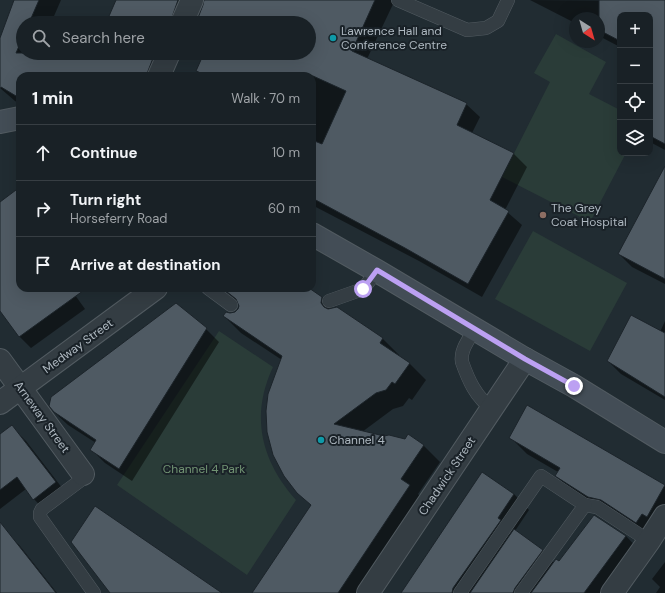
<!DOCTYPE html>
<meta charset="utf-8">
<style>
body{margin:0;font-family:"DM Sans",sans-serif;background:#22292e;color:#f1f3f6}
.controls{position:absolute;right:12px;top:12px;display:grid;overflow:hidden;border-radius:8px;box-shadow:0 4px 16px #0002}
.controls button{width:36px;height:36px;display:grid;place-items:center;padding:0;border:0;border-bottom:1px solid #373e43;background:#192126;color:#f1f3f6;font:20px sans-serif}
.compass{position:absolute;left:569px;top:12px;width:36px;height:36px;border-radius:50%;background:#192126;box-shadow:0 4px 16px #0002;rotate:143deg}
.stop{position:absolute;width:12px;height:12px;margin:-9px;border:3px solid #bca0f2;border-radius:50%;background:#fff}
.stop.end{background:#bca0f2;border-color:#fff;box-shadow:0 1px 4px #0008}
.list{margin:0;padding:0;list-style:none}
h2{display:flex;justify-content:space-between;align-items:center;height:52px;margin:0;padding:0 16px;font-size:17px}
h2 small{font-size:13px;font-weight:400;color:#9fa3a7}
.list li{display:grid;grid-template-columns:26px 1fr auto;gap:12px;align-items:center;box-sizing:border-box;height:56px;padding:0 16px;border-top:1px solid #373e43}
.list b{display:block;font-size:15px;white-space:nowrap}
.list p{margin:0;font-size:13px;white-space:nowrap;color:#9fa3a7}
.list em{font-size:13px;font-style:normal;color:#9fa3a7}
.icon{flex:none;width:22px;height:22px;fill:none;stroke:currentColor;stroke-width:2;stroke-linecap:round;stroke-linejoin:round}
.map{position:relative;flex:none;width:665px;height:593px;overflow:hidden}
.search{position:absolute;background:#192126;box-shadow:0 4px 16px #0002;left:16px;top:16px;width:300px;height:44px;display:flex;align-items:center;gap:10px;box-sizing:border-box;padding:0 14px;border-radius:22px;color:#9fa3a7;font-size:15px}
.panel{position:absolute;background:#192126;box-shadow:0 4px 16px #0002;left:16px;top:72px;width:300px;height:220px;border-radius:12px}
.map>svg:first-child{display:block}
.green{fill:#2a3c38}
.shadow{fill:#0007}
.building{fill:#4f5a63;stroke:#1c242a}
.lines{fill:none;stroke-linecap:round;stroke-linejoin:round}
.service-casing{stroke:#525b61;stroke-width:14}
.minor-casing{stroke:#525b61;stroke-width:24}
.secondary-casing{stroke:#525b61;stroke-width:24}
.service{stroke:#343d43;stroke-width:13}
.minor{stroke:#343d43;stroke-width:22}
.secondary{stroke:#434d56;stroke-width:22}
.route{stroke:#bca0f2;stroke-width:5}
.culture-dot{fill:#0f9aa8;stroke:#1a2228;stroke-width:1.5}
.education-dot{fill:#8d6e63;stroke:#1a2228;stroke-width:1.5}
.labels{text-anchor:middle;stroke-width:4;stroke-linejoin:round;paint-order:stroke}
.poi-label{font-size:12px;fill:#aeb8c0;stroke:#1a2228;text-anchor:start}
.street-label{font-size:12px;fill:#aeb8c0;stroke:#1a2228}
.park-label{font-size:12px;fill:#719373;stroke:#1a2228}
</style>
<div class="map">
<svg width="665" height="593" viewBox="0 0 665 593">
<rect width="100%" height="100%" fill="#212c32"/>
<g class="green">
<path d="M556,34L606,62L589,94L620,110V153H626L590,222L502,177L550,82L534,73Z"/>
<path d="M533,231L627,283L590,351L495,299Z"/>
<path d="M219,331L273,367C250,416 261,461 296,500L247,575L117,485Z"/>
</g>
<g class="shadow">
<path d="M17,0H61L51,23H23V53H178L167,76H20V104L15,101L0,88V41Z"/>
<path d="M117,0H203L190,23H107Z"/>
<path d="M219,0H395L367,59L466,104L480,117L472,133L514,154L527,167L505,210L522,225L482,297L419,261L312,205V76H195L205,53H309V23H209Z"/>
<path d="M530,0L665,1V150L650,142V15H620V47L599,36V18H575V23Z"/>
<path d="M665,168V284L632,267L619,254Z"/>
<path d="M20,189V288H70L85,309L31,348L19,336L0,309V204Z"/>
<path d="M227,288H308L322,297L333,309L337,308L383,339L399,355L398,356L409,363L426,380L412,400L409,398L403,406L393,409L362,432L384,437L406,440L408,435L424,446L440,462L418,494L426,502L365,593H253L312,506L298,492L282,360L241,333L224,316L235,313L238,310L240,305L226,290Z"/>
<path d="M665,321V400L621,374L608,361L660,332Z"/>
<path d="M206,329L219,342L132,481L105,463L92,450L96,443L68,425L54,412Z"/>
<path d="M528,407L665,486V530L653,539L573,492L556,476L558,472L527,454L510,437Z"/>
<path d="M15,430L26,441L66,493L44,510L34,499L26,489L0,509V435Z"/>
<path d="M514,494L529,510L515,531L542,550L554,563H560L626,536L641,552L610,593H402Z"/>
<path d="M10,536L20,546L57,593H1L0,543Z"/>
<path d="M665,562V593H656L660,587L652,579Z"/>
</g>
<g class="building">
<path d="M14,0H39L29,23H23V37L16,53H155L148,71L147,76H20V87L16,96L1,87L0,89V38Z"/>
<path d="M116,0H178L170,23H106Z"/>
<path d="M204,0H375L352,51L467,103L457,125L514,153L490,200L509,211L468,284L405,248L312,198V140L322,144L346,91L313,76H208L196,71L204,53H309V23H196L203,5Z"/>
<path d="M599,0H665V144L650,136V15H620V41L599,30Z"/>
<path d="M665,166V279L618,254Z"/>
<path d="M20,187V288H87L19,337L0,311V202Z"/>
<path d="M222,288H309L322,297L321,303L324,307L328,309L337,307L383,338L380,343L410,363L395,384L392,382L386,390L376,393L334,424L384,436L389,435L405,439L408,434L424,445L401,479L410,485L338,593H252L311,505L297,493L284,476L273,455L267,432L266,411L268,394L282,356L223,316L226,312L230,313L235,312L238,309L239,306L236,299Z"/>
<path d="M176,303L207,328L119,469L90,450L96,440L54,412L49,406L51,397Z"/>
<path d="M631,315L665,333V397L607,361Z"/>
<path d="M527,405L665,485L647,517L642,514L636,523L601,500L588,497L555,476L560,468L509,438Z"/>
<path d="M12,425L56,482L33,500L17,477L0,490V434Z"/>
<path d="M482,472L514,494L498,518L501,520L453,588L452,593H401Z"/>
<path d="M95,506L222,593H110L71,542Z"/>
<path d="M594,515L626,536L584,593H531L556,559L559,561Z"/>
<path d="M0,522L56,593H0Z"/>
<path d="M514,529L543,550L515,588L513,593H470Z"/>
</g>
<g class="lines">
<defs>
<g id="service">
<path d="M398,0L467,30L486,28L498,21L508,0"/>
<path d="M208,288L231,305"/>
<path d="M329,301L363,289L377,271"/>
<path d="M475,329C469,339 460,350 462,362C468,379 476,398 492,408"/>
<path d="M83,474V477L81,480L42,509L40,513V517L94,593"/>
<path d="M460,593L541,476L585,505L597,507L649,541"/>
<path d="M521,593L585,505"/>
</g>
<g id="minor">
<path d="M182,23L192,0"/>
<path d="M159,76L169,53"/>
<path d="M0,360L83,474"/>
<path d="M0,403L156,288"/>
<path d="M368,593L525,359"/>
<path d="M612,593L649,541L665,516"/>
</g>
<g id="secondary">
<path d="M0,122L20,118"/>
<path d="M312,234L377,271L525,359L574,386L665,442"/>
</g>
</defs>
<use href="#service" class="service-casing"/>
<use href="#minor" class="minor-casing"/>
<use href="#secondary" class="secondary-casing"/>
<use href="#service" class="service"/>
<use href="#minor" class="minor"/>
<use href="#secondary" class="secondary"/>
</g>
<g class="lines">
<path class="route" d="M363,289L377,270L525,359L574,386"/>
</g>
<g class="culture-dot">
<circle cx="333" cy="38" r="4"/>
<circle cx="321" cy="440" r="4"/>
</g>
<circle class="education-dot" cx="543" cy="215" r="4"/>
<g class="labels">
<g class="poi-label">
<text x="341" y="35">Lawrence Hall and<tspan x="341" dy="14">Conference Centre</tspan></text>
<text x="551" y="212">The Grey<tspan x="551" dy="14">Coat Hospital</tspan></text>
<text x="329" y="444">Channel 4</text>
</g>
<g class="street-label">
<text transform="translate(78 346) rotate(-36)" y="4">Medway Street</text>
<text transform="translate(42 417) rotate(54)" y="4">Arneway Street</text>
<text transform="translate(447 476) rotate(-56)" y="4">Chadwick Street</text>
</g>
<g class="park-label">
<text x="204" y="473">Channel 4 Park</text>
</g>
</g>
</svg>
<div class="controls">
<button>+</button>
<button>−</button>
<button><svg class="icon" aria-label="locate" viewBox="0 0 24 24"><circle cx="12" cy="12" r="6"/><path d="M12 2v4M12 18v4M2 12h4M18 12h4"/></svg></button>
<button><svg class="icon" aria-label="layers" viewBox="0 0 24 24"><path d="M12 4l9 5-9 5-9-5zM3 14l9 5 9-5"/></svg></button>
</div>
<svg class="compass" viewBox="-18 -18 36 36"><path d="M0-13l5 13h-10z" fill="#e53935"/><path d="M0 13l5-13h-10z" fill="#9fa3a7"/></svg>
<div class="stop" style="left:363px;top:289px"></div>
<div class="stop end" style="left:574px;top:386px"></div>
<div class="search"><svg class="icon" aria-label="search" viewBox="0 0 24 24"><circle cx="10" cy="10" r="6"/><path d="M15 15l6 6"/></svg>Search here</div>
<section class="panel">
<h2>1 min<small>Walk · 70 m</small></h2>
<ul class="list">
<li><svg class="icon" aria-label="ahead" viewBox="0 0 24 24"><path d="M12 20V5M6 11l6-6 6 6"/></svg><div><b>Continue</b></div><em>10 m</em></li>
<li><svg class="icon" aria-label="right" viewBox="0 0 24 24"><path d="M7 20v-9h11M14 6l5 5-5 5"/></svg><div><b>Turn right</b><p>Horseferry Road</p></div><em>60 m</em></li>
<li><svg class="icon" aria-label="arrive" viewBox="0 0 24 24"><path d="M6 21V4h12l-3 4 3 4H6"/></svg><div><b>Arrive at destination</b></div></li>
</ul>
</section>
</div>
